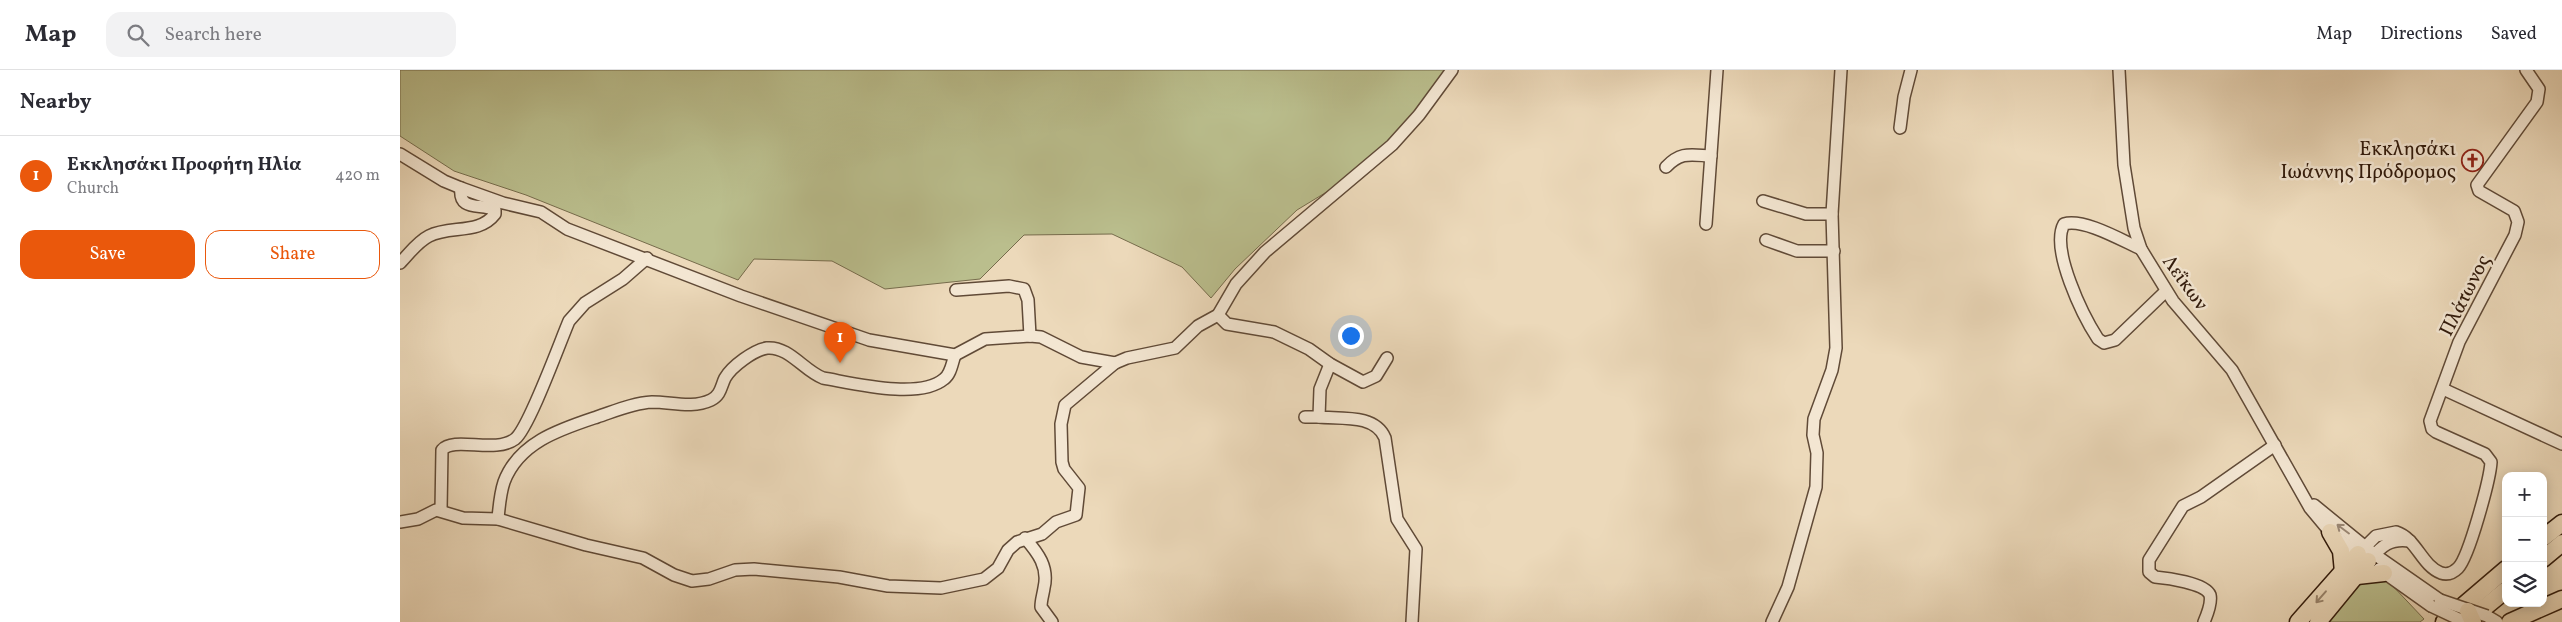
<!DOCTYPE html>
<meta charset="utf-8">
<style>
body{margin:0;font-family:Vollkorn,serif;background:#f2f2f3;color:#2b2b33}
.controls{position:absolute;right:15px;bottom:15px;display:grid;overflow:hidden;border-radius:10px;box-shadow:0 2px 12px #0003}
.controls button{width:45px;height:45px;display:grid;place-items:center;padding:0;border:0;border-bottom:1px solid #e1e1e2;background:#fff;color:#2b2b33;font:25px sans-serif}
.you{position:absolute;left:950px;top:265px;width:18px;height:18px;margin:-12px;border:4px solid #fff;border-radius:50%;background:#1a73e8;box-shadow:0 0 0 8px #1a73e833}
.badge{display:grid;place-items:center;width:32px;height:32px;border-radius:50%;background:#ea580c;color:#fff;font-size:16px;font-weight:700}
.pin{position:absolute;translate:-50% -41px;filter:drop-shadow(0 1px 2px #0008)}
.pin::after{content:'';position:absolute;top:26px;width:18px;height:15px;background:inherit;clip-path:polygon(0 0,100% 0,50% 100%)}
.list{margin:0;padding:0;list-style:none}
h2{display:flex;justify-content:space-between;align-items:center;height:65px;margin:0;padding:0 20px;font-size:21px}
h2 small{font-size:16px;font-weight:400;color:#7c7c81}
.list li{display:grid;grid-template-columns:32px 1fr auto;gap:15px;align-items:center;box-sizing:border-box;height:80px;padding:0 20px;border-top:1px solid #e1e1e2}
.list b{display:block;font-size:19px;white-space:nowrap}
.list p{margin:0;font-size:16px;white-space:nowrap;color:#7c7c81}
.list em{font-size:16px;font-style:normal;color:#7c7c81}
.actions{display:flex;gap:10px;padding:15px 20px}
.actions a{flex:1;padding:11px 0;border:1px solid #ea580c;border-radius:15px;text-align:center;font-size:18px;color:#ea580c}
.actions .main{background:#ea580c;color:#fff}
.icon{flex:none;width:28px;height:28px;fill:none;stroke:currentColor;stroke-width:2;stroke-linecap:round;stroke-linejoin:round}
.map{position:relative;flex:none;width:2162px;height:552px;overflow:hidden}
header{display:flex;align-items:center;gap:30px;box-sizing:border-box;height:70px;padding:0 25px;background:#fff;border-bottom:1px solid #e1e1e2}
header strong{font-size:24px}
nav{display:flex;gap:28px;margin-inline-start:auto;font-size:18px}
.search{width:350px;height:45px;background:#f2f2f3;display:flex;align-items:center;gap:12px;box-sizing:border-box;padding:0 18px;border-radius:15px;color:#7c7c81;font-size:19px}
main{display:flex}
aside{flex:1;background:#fff}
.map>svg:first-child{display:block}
.green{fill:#babe8d;stroke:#766c4c}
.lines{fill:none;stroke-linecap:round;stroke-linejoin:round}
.minor-casing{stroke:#604a37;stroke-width:14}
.highway-casing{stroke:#311a0b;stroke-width:19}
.minor{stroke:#f3e6d2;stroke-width:11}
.highway{stroke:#ecd9ba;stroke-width:16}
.minor-bridge-casing{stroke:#604a37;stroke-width:14;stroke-linecap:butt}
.highway-bridge-casing{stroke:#311a0b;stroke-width:19;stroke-linecap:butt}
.minor-bridge{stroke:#f3e6d2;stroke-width:11}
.highway-bridge{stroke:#ecd9ba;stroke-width:16}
.oneway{stroke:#9c8a78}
.oneway2{stroke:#98836b}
.labels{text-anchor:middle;stroke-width:5;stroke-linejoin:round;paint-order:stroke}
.poi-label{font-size:20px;fill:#311a0b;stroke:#f3e6d2;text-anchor:end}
.street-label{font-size:20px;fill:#311a0b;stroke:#f3e6d2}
</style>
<header>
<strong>Map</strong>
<div class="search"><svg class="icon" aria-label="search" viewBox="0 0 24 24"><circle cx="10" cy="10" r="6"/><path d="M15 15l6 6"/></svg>Search here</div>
<nav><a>Map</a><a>Directions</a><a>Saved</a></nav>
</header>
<main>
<aside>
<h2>Nearby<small></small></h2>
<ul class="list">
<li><span class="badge">1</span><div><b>Εκκλησάκι Προφήτη Ηλία</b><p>Church</p></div><em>420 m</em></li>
</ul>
<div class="actions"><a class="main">Save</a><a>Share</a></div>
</aside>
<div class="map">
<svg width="2162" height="552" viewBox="0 0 2162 552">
<rect width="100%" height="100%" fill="#ecd9ba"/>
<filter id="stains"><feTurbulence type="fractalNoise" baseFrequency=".004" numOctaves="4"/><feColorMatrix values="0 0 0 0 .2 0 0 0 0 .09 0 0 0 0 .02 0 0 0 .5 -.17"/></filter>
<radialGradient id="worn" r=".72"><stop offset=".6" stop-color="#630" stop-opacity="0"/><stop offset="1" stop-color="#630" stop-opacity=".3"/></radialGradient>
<g class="green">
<path d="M0,0H1046L1022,34L990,72L943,112L897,140L835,199L811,228L782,197L712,164L624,165L580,209L485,219L432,191L354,189L338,210L126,125L54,101L0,66Z"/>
<path d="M1978,508L1989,512L2024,549L2020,552H1922L1961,510Z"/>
</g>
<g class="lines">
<defs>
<g id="minor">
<path d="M1719,0L1724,95L1734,158L1741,179L1773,231L1832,300L1910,438L1930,462L1964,488"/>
<path d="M1500,58L1504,27L1511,0"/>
<path d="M0,84L44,111L61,118L103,133L141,142L167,159L341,226L469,270L555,285L585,269L630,266L641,267L681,287L715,293L727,288L775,278L798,256L818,245L836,214L865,182L992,75L1019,45L1052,0"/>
<path d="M1266,97C1281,81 1291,85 1311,86"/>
<path d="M1363,131L1406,144H1432"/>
<path d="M1306,154L1317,0"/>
<path d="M1366,170L1397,181H1434"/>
<path d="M1741,179C1723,171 1684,148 1664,154C1650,179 1683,246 1698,269L1704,273L1715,270L1766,221"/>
<path d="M0,193C9,184 17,172 29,166C50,155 79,165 95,144V140C81,133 58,142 61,118"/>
<path d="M556,220L609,216L624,219L628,230L630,266"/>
<path d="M818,245L827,254L874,262L909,279L930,294L963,312L976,306L987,288"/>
<path d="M930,294L920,319L919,347C941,349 975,344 985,368L997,449L1016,479L1012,552"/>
<path d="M2043,319L2162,374"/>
<path d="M905,347H919"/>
<path d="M1914,435L1974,484L2040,530"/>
<path d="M41,440L42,380C54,366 95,384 115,369C129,358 160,272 169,251L185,233L223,209L247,188"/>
<path d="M98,449C99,437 100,424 104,412C119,372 161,359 197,347C215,341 233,333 252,332C272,332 292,339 311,330C321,325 321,316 325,308C332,296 354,280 367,278C389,276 404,301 423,308C453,313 519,330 544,309C551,304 552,293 555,285"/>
<path d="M0,452L18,449L36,440L63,448L98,449L186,475L243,488L274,505L292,511L309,509L335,500L354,499L439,507L488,516L541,518L584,509L598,498L608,480L617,472L642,464L656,452L676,445L679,418L664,399L662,392L661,354L665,335L715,293"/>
<path d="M625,468C638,483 649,497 644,518C643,525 641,530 641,537L652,552"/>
<path d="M1958,484L1976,466L1996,462C2017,469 2021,495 2041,503C2047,505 2053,503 2058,498C2069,487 2090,409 2091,392L2085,384L2036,362L2032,359L2030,351L2059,272L2115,165L2118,152L2114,141L2079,121L2077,115L2137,32L2139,19L2126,0"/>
<path d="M1969,490C1982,476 1990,468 2010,471"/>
<path d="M1979,499L2031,536"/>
<path d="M2087,546L2097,552"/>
<path d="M1372,552L1388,517L1416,417L1417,383L1413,365L1414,349L1432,300L1436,278L1432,144L1441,0"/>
<path d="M1804,552C1807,545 1812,533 1810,525C1805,513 1767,508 1755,507L1749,502V490L1783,436L1801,427L1875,375"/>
</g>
<g id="highway">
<path d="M1930,462L1941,481L1943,502"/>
<path d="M2143,468L2162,453"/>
<path d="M2143,489L2162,473"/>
<path d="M1957,506L1984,503"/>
<path d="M1898,552L1958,484"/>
<path d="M1918,552L1968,491"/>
<path d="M2044,552L2106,499"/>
<path d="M2067,552L2106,520"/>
<path d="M2110,552L2162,529"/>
</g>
</defs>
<use href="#minor" class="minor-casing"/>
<use href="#highway" class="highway-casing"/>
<use href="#minor" class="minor"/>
<use href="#highway" class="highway"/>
<defs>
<g id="minor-bridge">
<path d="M2040,530L2087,546"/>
<path d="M2031,536L2065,552"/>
</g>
<path id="highway-bridge" d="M2068,541L2073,552"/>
</defs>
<use href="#minor-bridge" class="minor-bridge-casing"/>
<use href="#highway-bridge" class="highway-bridge-casing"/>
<use href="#minor-bridge" class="minor-bridge"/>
<use href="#highway-bridge" class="highway-bridge"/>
</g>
<defs><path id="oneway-shaft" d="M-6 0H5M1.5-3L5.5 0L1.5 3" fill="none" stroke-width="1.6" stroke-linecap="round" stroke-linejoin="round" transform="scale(1.25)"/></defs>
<use class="oneway" href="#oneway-shaft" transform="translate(1943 459) rotate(-143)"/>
<use class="oneway2" href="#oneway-shaft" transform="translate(1921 527) rotate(131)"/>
<defs>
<symbol id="church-ring" viewBox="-11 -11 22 22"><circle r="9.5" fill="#f3e6d2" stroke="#8f2418" stroke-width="1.5"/><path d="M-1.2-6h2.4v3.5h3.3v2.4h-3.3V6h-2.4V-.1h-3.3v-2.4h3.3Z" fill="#8f2418"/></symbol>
</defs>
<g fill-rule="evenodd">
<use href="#church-ring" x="2060" y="78" width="25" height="25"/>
</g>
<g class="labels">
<g class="poi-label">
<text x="2056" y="85">Εκκλησάκι<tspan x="2056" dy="23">Ιωάννης Πρόδρομος</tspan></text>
</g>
<g class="street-label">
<text transform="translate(1786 212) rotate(54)" y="7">Λεΐκων</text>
<text transform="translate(2064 225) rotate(-63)" y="7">Πλάτωνος</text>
</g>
</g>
<rect width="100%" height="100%" filter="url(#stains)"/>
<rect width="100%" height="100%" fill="url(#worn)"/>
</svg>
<div class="controls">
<button>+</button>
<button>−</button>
<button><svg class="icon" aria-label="layers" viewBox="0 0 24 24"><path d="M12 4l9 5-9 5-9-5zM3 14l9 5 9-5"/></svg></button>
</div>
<div class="you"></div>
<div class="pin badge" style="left:440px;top:293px">1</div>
</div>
</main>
